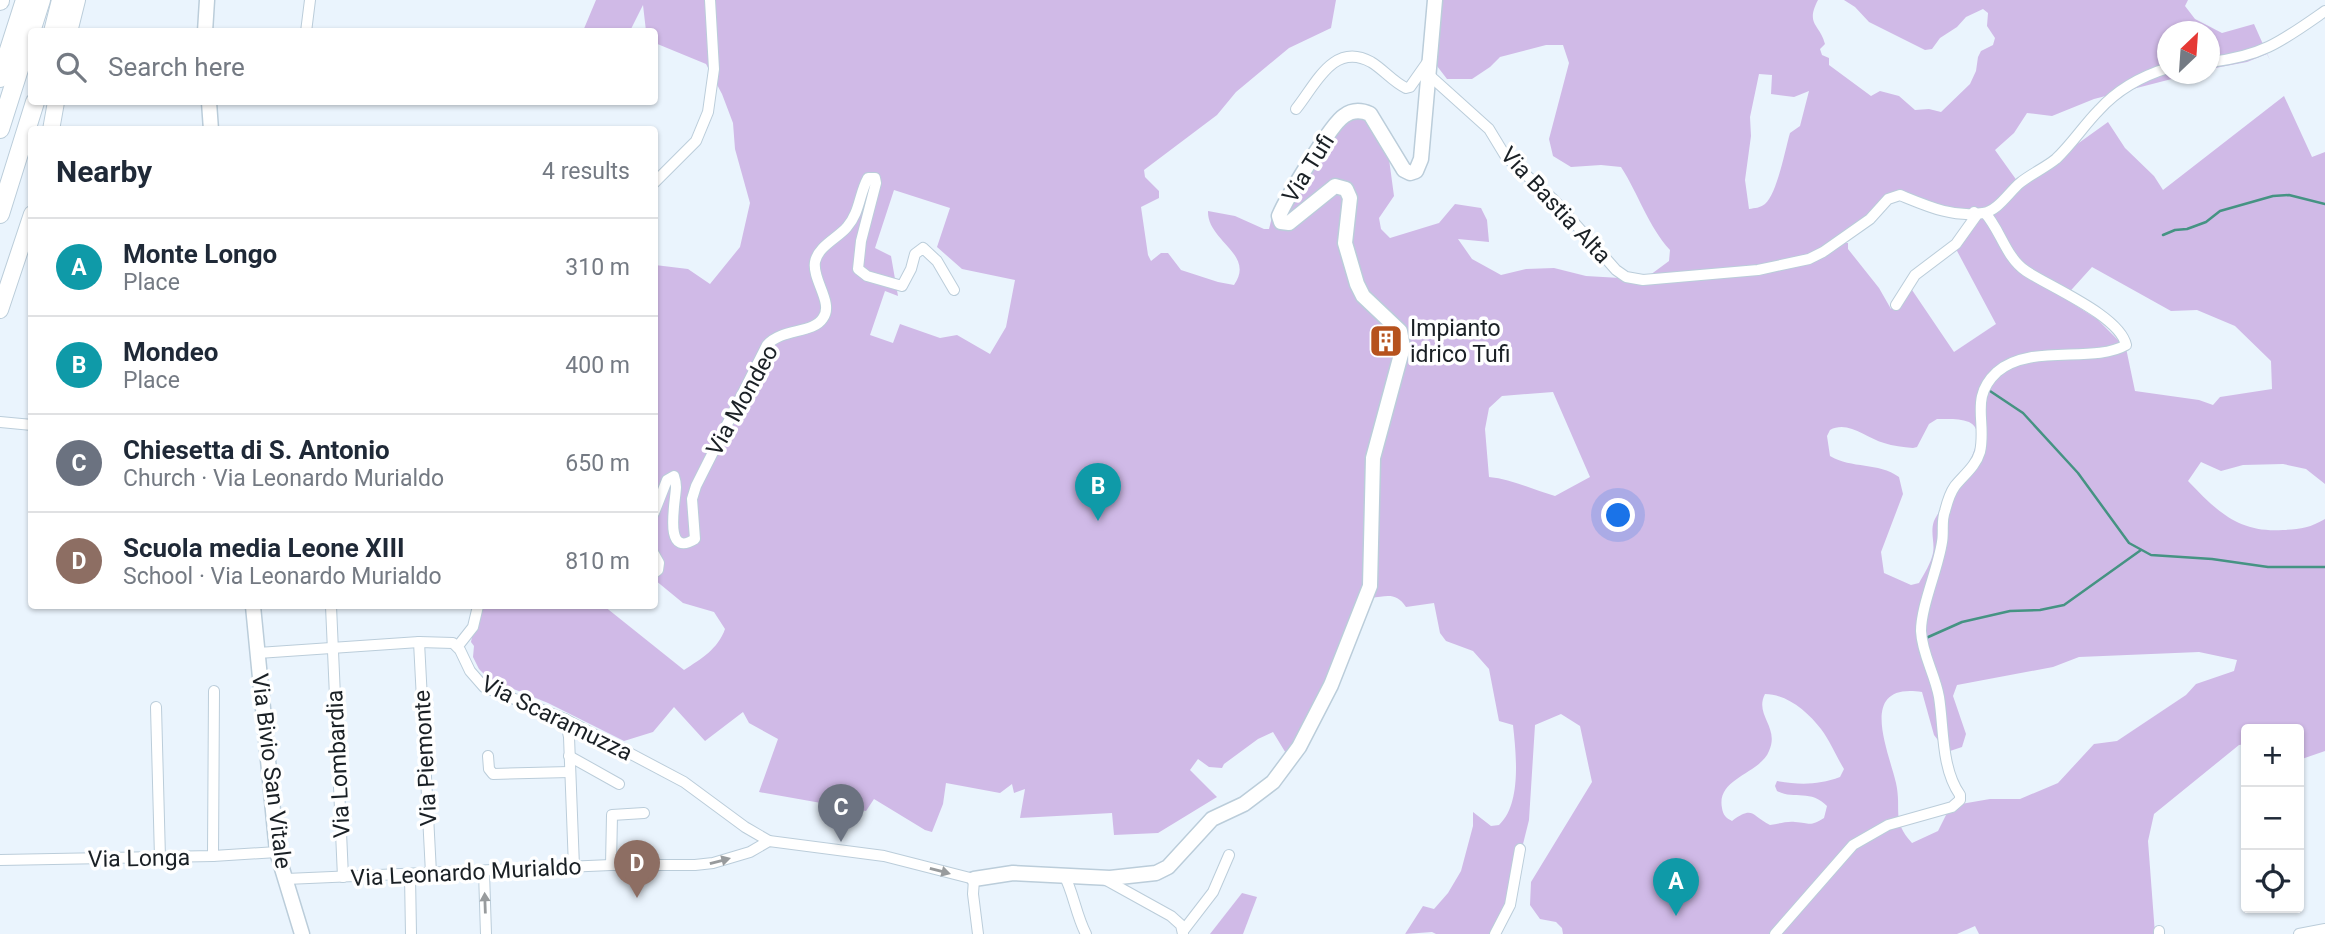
<!DOCTYPE html>
<meta charset="utf-8">
<style>
body{margin:0;font-family:Roboto,sans-serif;background:#f2f2f3;color:#1f2937}
.controls{position:absolute;right:21px;bottom:21px;display:grid;overflow:hidden;border-radius:7px;box-shadow:0 2px 5px #0004}
.controls button{width:63px;height:63px;display:grid;place-items:center;padding:0;border:0;border-bottom:2px solid #e0e1e3;background:#fff;color:#1f2937;font:35px sans-serif}
.compass{position:absolute;left:2157px;top:21px;width:63px;height:63px;border-radius:50%;background:#fff;box-shadow:0 2px 5px #0004;rotate:25deg}
.you{position:absolute;left:1619px;top:516px;width:24px;height:24px;margin:-18px;border:5px solid #fff;border-radius:50%;background:#1a73e8;box-shadow:0 0 0 10px #1a73e833}
.badge{display:grid;place-items:center;width:46px;height:46px;border-radius:50%;background:#b6521d;color:#fff;font-size:23px;font-weight:700}
.pin{position:absolute;translate:-50% -58px;filter:drop-shadow(0 2px 4px #0008)}
.pin::after{content:'';position:absolute;top:37px;width:24px;height:21px;background:inherit;clip-path:polygon(0 0,100% 0,50% 100%)}
.list{margin:0;padding:0;list-style:none}
h2{display:flex;justify-content:space-between;align-items:center;height:91px;margin:0;padding:0 28px;font-size:30px}
h2 small{font-size:23px;font-weight:400;color:#747a83}
.list li{display:grid;grid-template-columns:46px 1fr auto;gap:21px;align-items:center;box-sizing:border-box;height:98px;padding:0 28px;border-top:2px solid #e0e1e3}
.list b{display:block;font-size:26px;white-space:nowrap}
.list p{margin:0;font-size:23px;white-space:nowrap;color:#747a83}
.list em{font-size:23px;font-style:normal;color:#747a83}
.icon{flex:none;width:38px;height:38px;fill:none;stroke:currentColor;stroke-width:2;stroke-linecap:round;stroke-linejoin:round}
.map{position:relative;flex:none;width:2325px;height:934px;overflow:hidden}
.search{position:absolute;background:#fff;box-shadow:0 2px 5px #0004;left:28px;top:28px;width:630px;height:77px;display:flex;align-items:center;gap:18px;box-sizing:border-box;padding:0 24px;border-radius:7px;color:#747a83;font-size:26px}
.panel{position:absolute;background:#fff;box-shadow:0 2px 5px #0004;left:28px;top:126px;width:630px;height:483px;border-radius:7px}
.map>svg:first-child{display:block}
.green{fill:#d0bae7;fill-rule:evenodd}
.lines{fill:none;stroke-linecap:round;stroke-linejoin:round}
.stream{stroke:#459383;stroke-width:2.5}
.street-casing{stroke:#bbcdda;stroke-width:12}
.secondary-casing{stroke:#bbcdda;stroke-width:17}
.primary-casing{stroke:#bbcdda;stroke-width:18}
.highway-casing{stroke:#bbcdda;stroke-width:20}
.street{stroke:#fff;stroke-width:10}
.secondary{stroke:#fff;stroke-width:14}
.primary{stroke:#fff;stroke-width:16}
.highway{stroke:#fff;stroke-width:18}
.oneway{fill:#989b9d}
.labels{text-anchor:middle;stroke-width:7;stroke-linejoin:round;paint-order:stroke}
.street-label{font-size:23px;fill:#1a2025;stroke:#fff}
.poi-label{font-size:23px;fill:#1a2025;stroke:#fff;text-anchor:start}
</style>
<div class="map">
<svg width="2325" height="934" viewBox="0 0 2325 934">
<rect width="100%" height="100%" fill="#eaf4fd"/>
<g class="green">
<path d="M596,0H1336L1331,28L1289,48L1236,92L1217,115L1144,170L1145,177L1159,191V198L1141,207L1148,255L1151,261L1161,253H1168L1181,270L1218,282L1234,285C1256,254 1207,241 1208,211L1235,216L1264,229H1269L1272,217L1321,138L1354,108L1386,137L1394,196L1379,218L1381,229L1390,238L1439,223L1455,204L1481,208L1487,220L1489,242L1458,239L1472,259L1501,275L1526,269L1554,268L1586,276L1620,278L1634,283L1679,281L1646,278L1669,261L1670,250C1648,226 1639,195 1621,167L1601,165L1571,167L1553,156L1549,139L1569,63L1563,45H1546L1500,57L1490,67L1472,79H1447L1437,66L1438,0H1818C1805,25 1820,24 1825,44L1820,49L1822,55L1829,58V65L1871,96L1880,91L1899,96L1915,110L1929,109L1941,112L1970,84L1976,71L1978,57L1981,51L1993,45L1995,38L1987,26L1988,13L1983,9L1966,17L1957,27L1940,38L1932,49L1925,50L1869,22L1855,7L1844,0H2188L2185,6L2195,19L2222,33L2254,24L2270,60L2267,54L2247,62L2210,69V32H2168V74H2191L2094,99L2052,116L2027,113L2014,133L1995,150L2020,185L2108,122L2125,148L2154,176L2163,190L2284,96L2312,157L2325,152V484L2306,469L2283,464L2243,465L2221,471L2201,462L2188,481C2217,511 2238,533 2283,530C2300,529 2310,528 2325,519V751L2299,760V729H2246V744L2239,745L2154,814L2148,841L2155,934H1979L1975,926L1957,934H1563L1562,928L1556,922L1540,919L1530,905L1531,882L1592,782L1580,726L1561,714L1535,725L1529,820L1508,904L1493,934H1436L1432,932L1405,934L1423,906L1434,909L1448,893L1461,871L1473,826V812L1491,826L1499,825C1522,804 1516,753 1513,725L1499,721L1489,669L1473,651L1446,641L1440,633L1434,603L1406,607C1396,592 1387,596 1371,598L1340,662L1287,755L1273,732L1258,739L1224,764L1222,768L1209,767L1198,759L1190,770L1217,797L1158,833L1114,835L1112,813L1020,818L1025,789L1014,793L1012,784L1000,793L946,783L943,804L932,832L925,830L874,799L866,811L759,792L778,739L749,723L743,712L705,741L674,707L653,732L624,741L548,703L489,679L479,669L473,657L474,646L471,642L478,606H604L684,670C701,659 718,649 725,629L714,612L683,603L655,580V265L688,269L710,284L740,247L750,203L735,149L733,123L722,94L706,64L655,43L654,32L646,31L643,5L630,31H583ZM1759,74L1772,75L1771,94L1794,97L1809,91L1800,126L1790,133C1785,150 1777,194 1765,204C1760,208 1755,208 1749,209L1745,180L1751,136L1750,117ZM894,190L950,208L937,247L962,269L1015,280L1006,327L990,354L957,335L940,338L900,324L893,343L870,335L885,291L898,296L891,256L875,248ZM1900,195L1975,221L1956,249L1996,324L1954,352L1910,287L1891,309L1879,288L1848,249V243H1843ZM2092,267L2171,311L2197,310L2235,326L2271,361L2272,389L2220,397L2213,405L2199,400L2135,391L2126,348L2097,319L2064,298ZM1553,392L1590,477L1555,496C1533,490 1512,479 1489,477L1485,429L1489,408L1502,396ZM1937,419C1947,419 1959,418 1969,422C1998,436 1941,504 1934,521C1930,532 1935,543 1933,553C1931,563 1924,574 1919,583L1911,585L1884,573L1881,552L1903,494L1899,477C1878,462 1852,469 1830,456L1827,436L1830,430C1848,420 1866,438 1884,443C1893,446 1903,447 1913,448L1917,447L1929,424ZM2199,652L2237,660L2234,671L2196,684L2186,695L2117,741L2094,744L2058,783L2020,799H1990L1961,804L1947,813L1938,831L1912,843C1891,820 1902,811 1896,783C1888,749 1857,682 1922,692L1934,735L1947,752L1962,747L1966,734L1953,696L1957,685L2053,667L2079,657ZM1765,694C1787,694 1808,712 1821,729C1830,741 1836,756 1844,769L1840,777C1818,785 1800,785 1777,781L1775,786L1777,791C1794,800 1811,789 1827,806L1824,818C1810,827 1810,823 1795,822C1787,821 1778,824 1770,825C1751,816 1754,805 1732,821C1726,818 1723,815 1722,808C1716,778 1760,774 1769,751C1780,727 1754,715 1765,694Z"/>
<path d="M1242,893L1257,897L1243,934H1210Z"/>
</g>
<g class="lines">
<g class="stream">
<path d="M2163,235L2175,230L2187,229L2206,222L2220,211L2273,196L2289,195L2325,204"/>
<path d="M1990,391L2023,413L2078,473L2129,543L2151,555L2212,559L2268,567H2325"/>
<path d="M1926,638L1962,622L2010,611L2040,610L2064,605L2141,550"/>
</g>
<defs>
<g id="street">
<path d="M306,32L310,0"/>
<path d="M2210,62C2263,56 2282,41 2325,11"/>
<path d="M1429,75L1489,129L1506,157L1554,200L1616,270L1626,277L1643,280L1758,270L1809,259L1823,252L1870,219L1888,199L1900,195C1927,206 1953,218 1983,213C1998,211 2009,192 2020,183C2031,174 2045,168 2056,159C2072,144 2084,125 2099,110C2117,90 2142,76 2168,68"/>
<path d="M1296,109C1315,86 1333,41 1371,62C1383,69 1393,82 1406,88L1410,87L1429,60"/>
<path d="M654,183L696,141L708,112L714,69L710,0"/>
<path d="M1896,305L1915,275L1956,244L1976,216L1974,212"/>
<path d="M0,422L32,425"/>
<path d="M654,513L667,480L674,476C675,479 676,483 676,487C676,499 662,560 695,539L692,499L696,486L767,345C782,328 813,334 823,318C834,303 812,280 815,262C818,246 838,238 847,227C860,212 859,194 868,178H875L876,183L861,241L858,269L867,276L902,286L911,269L915,254L923,248L937,261L954,290"/>
<path d="M654,554L659,563L658,570L654,573"/>
<path d="M331,606L343,877"/>
<path d="M419,642L431,873"/>
<path d="M458,646L473,627L478,606"/>
<path d="M258,653L419,642L453,643L460,650L470,671L484,687L565,719L684,782L745,827L769,841"/>
<path d="M156,707L160,858"/>
<path d="M565,719L569,737L574,867"/>
<path d="M488,756L489,769L493,774L570,772"/>
<path d="M569,756L619,784"/>
<path d="M213,856L214,691"/>
<path d="M0,860L213,856L277,852"/>
<path d="M611,865L612,815L644,813"/>
<path d="M484,872L486,934"/>
<path d="M410,875L411,934"/>
<path d="M1064,875C1073,891 1076,915 1086,934"/>
<path d="M286,879L611,865H695L713,863L750,852L769,841L884,856L974,879L973,894L978,934"/>
<path d="M1106,880L1171,916L1181,925L1183,934"/>
<path d="M1183,931L1213,892L1229,855"/>
<path d="M2159,931V934"/>
<path d="M1495,934L1510,905L1520,849"/>
<path d="M1775,934L1853,845L1888,825L1952,807L1960,800V795C1941,768 1944,728 1939,697C1935,674 1922,654 1921,631C1921,606 1938,569 1942,542C1944,532 1941,521 1945,511C1947,503 1950,493 1955,486C1964,475 1976,466 1980,452C1987,421 1969,398 1997,372C2030,343 2093,364 2126,345C2120,316 2050,287 2026,271C2006,258 2000,229 1985,213"/>
<path d="M2299,934L2325,929"/>
</g>
<g id="secondary">
<path d="M205,32L207,0"/>
<path d="M209,102L211,130"/>
<path d="M253,606L277,852L302,934"/>
<path d="M974,879L1013,873L1110,878L1156,873L1168,867L1212,819L1244,804L1273,782L1299,747L1331,685L1370,586L1373,458L1403,347L1400,331L1363,296L1357,284L1345,243L1350,198L1346,189L1335,186L1289,223L1281,222L1279,216C1286,199 1331,124 1344,116C1352,110 1361,110 1370,114L1404,170L1410,173L1416,171L1421,159L1435,0"/>
</g>
<g id="primary">
<path d="M69,32L77,0"/>
<path d="M51,130L56,102"/>
<path d="M0,310L32,214"/>
</g>
<g id="highway">
<path d="M0,1V0"/>
<path d="M53,32L61,0"/>
<path d="M0,78L25,0"/>
<path d="M0,129L41,0"/>
<path d="M0,214L35,102"/>
</g>
</defs>
<use href="#street" class="street-casing"/>
<use href="#secondary" class="secondary-casing"/>
<use href="#primary" class="primary-casing"/>
<use href="#highway" class="highway-casing"/>
<use href="#street" class="street"/>
<use href="#secondary" class="secondary"/>
<use href="#primary" class="primary"/>
<use href="#highway" class="highway"/>
</g>
<defs><path id="oneway-solid" d="M-6-.8H1V-3.2L6.5 0L1 3.2V.8H-6Z" transform="scale(1.75)"/></defs>
<g class="oneway">
<use href="#oneway-solid" transform="translate(720 861) rotate(-15)"/>
<use href="#oneway-solid" transform="translate(940 871) rotate(15)"/>
<use href="#oneway-solid" transform="translate(485 903) rotate(-92)"/>
</g>
<defs>
<symbol id="building-square" viewBox="-11 -11 22 22"><rect x="-9" y="-9" width="18" height="18" rx="4" fill="#b6521d" stroke="#fff"/><path d="M-4-6H4V6H1V3H-1V6H-4ZM-2.5-4.3h1.7v1.8h-1.7ZM.8-4.3h1.7v1.8H.8ZM-2.5-1h1.7V.8h-1.7ZM.8-1h1.7V.8H.8Z" fill="#fff"/></symbol>
</defs>
<g fill-rule="evenodd">
<use href="#building-square" x="1367" y="322" width="38" height="38"/>
</g>
<g class="labels">
<g class="street-label">
<text transform="translate(1308 168) rotate(-58)" y="8">Via Tufi</text>
<text transform="translate(1556 205) rotate(47)" y="8">Via Bastia Alta</text>
<text transform="translate(742 400) rotate(-61)" y="8">Via Mondeo</text>
<text transform="translate(557 718) rotate(26)" y="8">Via Scaramuzza</text>
<text transform="translate(425 758) rotate(-93)" y="8">Via Piemonte</text>
<text transform="translate(338 764) rotate(-93)" y="8">Via Lombardia</text>
<text transform="translate(272 771) rotate(83)" y="8">Via Bivio San Vitale</text>
<text transform="translate(139 858) rotate(-1)" y="8">Via Longa</text>
<text transform="translate(466 872) rotate(-3)" y="8">Via Leonardo Murialdo</text>
</g>
<g class="poi-label">
<text x="1410" y="336">Impianto<tspan x="1410" dy="26">idrico Tufi</tspan></text>
</g>
</g>
</svg>
<div class="controls">
<button>+</button>
<button>−</button>
<button><svg class="icon" aria-label="locate" viewBox="0 0 24 24"><circle cx="12" cy="12" r="6"/><path d="M12 2v4M12 18v4M2 12h4M18 12h4"/></svg></button>
</div>
<svg class="compass" viewBox="-18 -18 36 36"><path d="M0-13l5 13h-10z" fill="#e53935"/><path d="M0 13l5-13h-10z" fill="#747a83"/></svg>
<div class="you"></div>
<div class="pin badge" style="left:1676px;top:916px;background:#0f9aa8">A</div>
<div class="pin badge" style="left:1098px;top:521px;background:#0f9aa8">B</div>
<div class="pin badge" style="left:841px;top:842px;background:#6b7280">C</div>
<div class="pin badge" style="left:637px;top:898px;background:#8d6e63">D</div>
<div class="search"><svg class="icon" aria-label="search" viewBox="0 0 24 24"><circle cx="10" cy="10" r="6"/><path d="M15 15l6 6"/></svg>Search here</div>
<section class="panel">
<h2>Nearby<small>4 results</small></h2>
<ul class="list">
<li><span class="badge" style="background:#0f9aa8">A</span><div><b>Monte Longo</b><p>Place</p></div><em>310 m</em></li>
<li><span class="badge" style="background:#0f9aa8">B</span><div><b>Mondeo</b><p>Place</p></div><em>400 m</em></li>
<li><span class="badge" style="background:#6b7280">C</span><div><b>Chiesetta di S. Antonio</b><p>Church · Via Leonardo Murialdo</p></div><em>650 m</em></li>
<li><span class="badge" style="background:#8d6e63">D</span><div><b>Scuola media Leone XIII</b><p>School · Via Leonardo Murialdo</p></div><em>810 m</em></li>
</ul>
</section>
</div>
